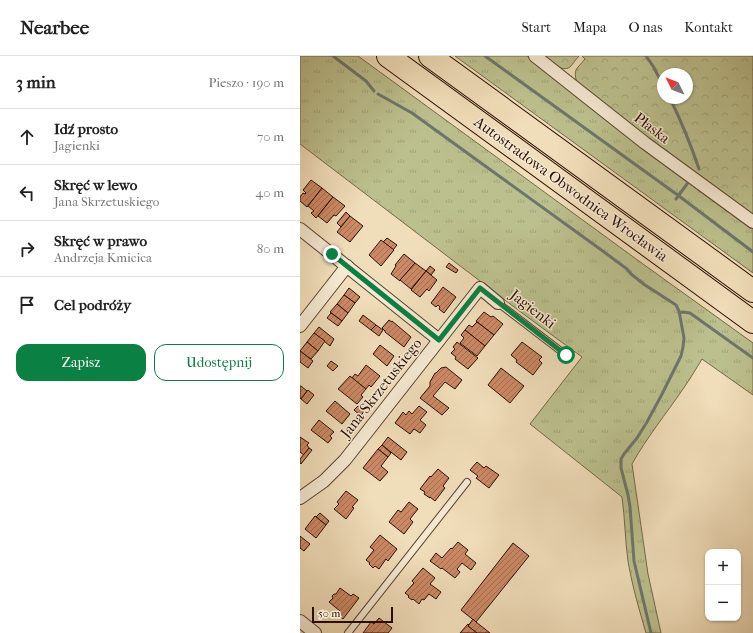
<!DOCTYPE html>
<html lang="pl">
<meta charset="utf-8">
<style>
body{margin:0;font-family:"IM FELL French Canon",serif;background:#f6f6f6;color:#222}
.controls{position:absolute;right:12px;bottom:12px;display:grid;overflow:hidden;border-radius:8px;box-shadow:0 1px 3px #0004}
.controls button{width:36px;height:36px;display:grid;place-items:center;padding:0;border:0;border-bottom:1px solid #e0e0e0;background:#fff;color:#222;font:20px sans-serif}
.compass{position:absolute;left:357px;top:12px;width:36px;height:36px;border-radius:50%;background:#fff;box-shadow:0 1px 3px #0004;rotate:312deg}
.scale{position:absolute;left:12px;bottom:10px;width:81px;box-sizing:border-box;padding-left:4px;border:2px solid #2c0f03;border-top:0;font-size:11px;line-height:14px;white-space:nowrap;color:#2c0f03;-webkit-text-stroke:3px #f5e9d2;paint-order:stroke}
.stop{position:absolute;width:12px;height:12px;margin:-9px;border:3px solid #0b8043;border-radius:50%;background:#fff}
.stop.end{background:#0b8043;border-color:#fff;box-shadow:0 1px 4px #0008}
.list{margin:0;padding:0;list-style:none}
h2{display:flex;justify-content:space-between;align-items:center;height:52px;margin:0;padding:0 16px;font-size:17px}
h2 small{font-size:13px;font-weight:400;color:#767676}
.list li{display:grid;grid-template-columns:26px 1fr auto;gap:12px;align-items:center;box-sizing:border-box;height:56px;padding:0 16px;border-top:1px solid #e0e0e0}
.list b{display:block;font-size:15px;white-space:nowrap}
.list p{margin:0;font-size:13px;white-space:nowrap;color:#767676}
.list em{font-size:13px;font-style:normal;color:#767676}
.actions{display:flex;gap:8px;padding:12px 16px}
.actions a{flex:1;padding:9px 0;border:1px solid #0b8043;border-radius:12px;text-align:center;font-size:14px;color:#0b8043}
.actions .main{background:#0b8043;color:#fff}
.icon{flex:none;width:22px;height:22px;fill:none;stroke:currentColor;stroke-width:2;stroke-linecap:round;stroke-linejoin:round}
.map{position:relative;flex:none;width:453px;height:577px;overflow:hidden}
header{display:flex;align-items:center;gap:24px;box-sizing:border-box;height:56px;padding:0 20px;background:#fff;border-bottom:1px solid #e0e0e0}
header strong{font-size:19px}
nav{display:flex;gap:22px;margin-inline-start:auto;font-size:14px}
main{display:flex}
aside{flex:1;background:#fff}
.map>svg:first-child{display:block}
.grass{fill:url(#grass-tufts);stroke:#746848}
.park{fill:url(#park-crowns);stroke:#746848;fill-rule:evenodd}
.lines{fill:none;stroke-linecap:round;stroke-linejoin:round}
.stream{stroke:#6e766c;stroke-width:3}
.building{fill:url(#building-hatch);stroke:#2c0f03}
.lane-casing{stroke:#5d4230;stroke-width:8}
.street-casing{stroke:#5d4230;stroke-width:14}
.highway-casing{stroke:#2c0f03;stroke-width:24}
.lane{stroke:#f5e9d2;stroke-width:6}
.street{stroke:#f5e9d2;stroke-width:12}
.highway{stroke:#f0ddb9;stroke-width:22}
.route{stroke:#0b8043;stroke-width:5}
.labels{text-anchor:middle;stroke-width:3;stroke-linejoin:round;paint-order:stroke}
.street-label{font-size:15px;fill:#2c0f03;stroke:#f5e9d2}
</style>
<header>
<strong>Nearbee</strong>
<nav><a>Start</a><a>Mapa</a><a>O nas</a><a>Kontakt</a></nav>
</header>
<main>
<aside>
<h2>3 min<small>Pieszo · 190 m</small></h2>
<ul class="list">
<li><svg class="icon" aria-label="ahead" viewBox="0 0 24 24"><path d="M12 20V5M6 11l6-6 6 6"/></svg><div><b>Idź prosto</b><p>Jagienki</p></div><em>70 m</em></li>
<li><svg class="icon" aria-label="left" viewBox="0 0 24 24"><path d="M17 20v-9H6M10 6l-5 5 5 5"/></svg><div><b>Skręć w lewo</b><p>Jana Skrzetuskiego</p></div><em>40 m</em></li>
<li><svg class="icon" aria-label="right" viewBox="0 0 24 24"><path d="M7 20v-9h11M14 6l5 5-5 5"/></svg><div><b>Skręć w prawo</b><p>Andrzeja Kmicica</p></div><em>80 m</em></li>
<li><svg class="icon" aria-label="arrive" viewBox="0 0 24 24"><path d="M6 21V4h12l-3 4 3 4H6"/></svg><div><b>Cel podróży</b></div></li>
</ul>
<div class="actions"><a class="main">Zapisz</a><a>Udostępnij</a></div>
</aside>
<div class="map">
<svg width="453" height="577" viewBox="0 0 453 577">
<defs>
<pattern id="grass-tufts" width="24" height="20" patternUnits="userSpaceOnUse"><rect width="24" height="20" fill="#bcc08e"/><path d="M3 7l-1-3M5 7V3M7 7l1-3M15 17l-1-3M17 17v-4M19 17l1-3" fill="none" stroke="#a2a479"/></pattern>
<pattern id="park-crowns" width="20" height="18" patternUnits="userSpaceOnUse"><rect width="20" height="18" fill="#bcc08e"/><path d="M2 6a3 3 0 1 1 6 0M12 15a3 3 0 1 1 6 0" fill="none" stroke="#a2a479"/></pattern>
<pattern id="building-hatch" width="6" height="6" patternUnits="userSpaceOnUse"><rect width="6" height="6" fill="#cc8965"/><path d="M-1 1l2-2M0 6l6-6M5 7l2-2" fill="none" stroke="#a66e51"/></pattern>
</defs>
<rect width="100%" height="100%" fill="#f0ddb9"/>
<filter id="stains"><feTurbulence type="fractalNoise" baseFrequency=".005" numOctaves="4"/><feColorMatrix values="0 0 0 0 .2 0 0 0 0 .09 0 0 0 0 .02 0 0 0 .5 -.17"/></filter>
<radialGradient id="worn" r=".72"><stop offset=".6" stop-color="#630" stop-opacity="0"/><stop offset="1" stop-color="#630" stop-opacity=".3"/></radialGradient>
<g class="grass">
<path d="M0,0H58L343,208L453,287V339L402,303C396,313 390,323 383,333C366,358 347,381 332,408L348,518L361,577H346C339,553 332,529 328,505C325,484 325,462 322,441L230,368L282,301L222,257L0,88Z"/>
<path d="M155,0H227L400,134L453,172V217Z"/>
</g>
<g class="park">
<path d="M243,0H279C276,3 273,8 270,11C262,17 249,5 243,0Z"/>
<path d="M282,0H453V159L362,93L277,27C273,13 276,14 285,3ZM363,18H387V42H363Z"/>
</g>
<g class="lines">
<g class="stream">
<path d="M33,0L66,25L74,35"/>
<path d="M185,0L379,140L453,196"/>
<path d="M346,0L353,10L363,29"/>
<path d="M78,38L112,57L199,120L300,193L327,213L331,218L345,229L376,249L379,255L384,282L383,291L381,300L361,340L347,366L337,382L324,398L321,403V412L328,439L330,451L334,505L351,577"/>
<path d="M370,42C381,65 391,89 399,113"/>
<path d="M376,143L387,128"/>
<path d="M379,257L383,256L390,257L453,302"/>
</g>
</g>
<g class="building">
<path d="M11,124L22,132L7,151L0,145V141L3,137L5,138L6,137L3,134Z"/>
<path d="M22,132L33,141L16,162L11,157L14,155L8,150Z"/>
<path d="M33,141L45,150L36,160L34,159L27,167L18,160Z"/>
<path d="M46,156L50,160L41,171L37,167Z"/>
<path d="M50,160L63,170L50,186L37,176Z"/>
<path d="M87,182L97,189L93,194L83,186Z"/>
<path d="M81,184L94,194L81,210L69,199Z"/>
<path d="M104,198L115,207L100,225L91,218L96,210L95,209Z"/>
<path d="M115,207L126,215L111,233L100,224Z"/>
<path d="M149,207L158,214L156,217L146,211Z"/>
<path d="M130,210L135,214L131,219L126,215Z"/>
<path d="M126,215L137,224L129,235L127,233L120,241L111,234Z"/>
<path d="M143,231L156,241L144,257L139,253L140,251L138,249L136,251L131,247Z"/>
<path d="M49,232L60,241L55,247L44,239Z"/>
<path d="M44,239L55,247L48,257L37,248Z"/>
<path d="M37,248L48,257L42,265L30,256Z"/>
<path d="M184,256L191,261L193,260L203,268L194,279L176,265Z"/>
<path d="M31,257L42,265L38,270L27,262Z"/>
<path d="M63,259L76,269L71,274L59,265Z"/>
<path d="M89,264L92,266V265L111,281L104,291L85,276V275L82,272Z"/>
<path d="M177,266L194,279L185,290L165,274L169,269L172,271Z"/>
<path d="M76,269L83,274L79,280L71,274Z"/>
<path d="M19,271L34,283L30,290L14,277Z"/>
<path d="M165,274L185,290L177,300L160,287L164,282L161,279Z"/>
<path d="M14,277L25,285L18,295L7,286Z"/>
<path d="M7,286L18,295L11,303L0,295Z"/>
<path d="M157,286L178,302L168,313L155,303L156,301L151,297L155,293L153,291Z"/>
<path d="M222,286L242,301L239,304L242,307L233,319L216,306L217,304L211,299Z"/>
<path d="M80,289L94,300L87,310L73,298Z"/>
<path d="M0,295L13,305L8,312L0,306Z"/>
<path d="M31,305L38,310L33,315L27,310Z"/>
<path d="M66,309L80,320L71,331L69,329L66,333L52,322L55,318L58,320Z"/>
<path d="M146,311L162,324L155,333L145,326L133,340L149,352L142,359L120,342L130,330V326L135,317H136L141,312Z"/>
<path d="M201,312L224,330L210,347L188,329Z"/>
<path d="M50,320L66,333L61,339L63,341L57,348L38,333Z"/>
<path d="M0,330H1L7,335L1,343L0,342Z"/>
<path d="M8,334L14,339L7,348L1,343Z"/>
<path d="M35,345L50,358L42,368L26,355Z"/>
<path d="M58,350L64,355L61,360L54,354Z"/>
<path d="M119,350L127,356L120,364L126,369L120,377L114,373L110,378L95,367L103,356L106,359L109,355L112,358Z"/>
<path d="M19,364L34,376L30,380L32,382L28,387L11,374Z"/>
<path d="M0,381L9,387L7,389L9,392L4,399L0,396Z"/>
<path d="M88,381L107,396L101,404L82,389Z"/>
<path d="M82,389L91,397L88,401L78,393Z"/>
<path d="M9,392L12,394L1,408L0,407V403Z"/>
<path d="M78,393L88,401L81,410L88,416L80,425L63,412Z"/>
<path d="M177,406L184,412L186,410L199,419L189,432L176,422L178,420L170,414Z"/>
<path d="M138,413L149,422L143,430L145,432L135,445L130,441V442L124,438L125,436L120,433L130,420L131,421Z"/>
<path d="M46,435L58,444L52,451L54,452L46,463L34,453L39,448L37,446Z"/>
<path d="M109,446L118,453L110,463L113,466L104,478L89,466L98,454L101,456Z"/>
<path d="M20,457L29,465L26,469L16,461Z"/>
<path d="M15,460L26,469L16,482L5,473Z"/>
<path d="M80,479L97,493L88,505L86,503L79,513L75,510L73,512L69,508L70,507L66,504L74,494L70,491Z"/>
<path d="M0,480L10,488L4,495L0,492Z"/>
<path d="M158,486L168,494L165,498L176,507L171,514L162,507L157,513L160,516L155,522L142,512L141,513L130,505L136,497L142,502L151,492L152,493Z"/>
<path d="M213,487L229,500L176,566L161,554Z"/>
<path d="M123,512L135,522L130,528L141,536L136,543L129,538L124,544L122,543L119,548L113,543L112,544L108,541L109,540L105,537L114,527L112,525Z"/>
<path d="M40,532L51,540L53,538L59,542L43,563L37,558L40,555L29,546L33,542L32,540L34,538H36Z"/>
<path d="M79,562L92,572L88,577H63L71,566L74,568Z"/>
<path d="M173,563L176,566L190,577H177L168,570Z"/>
<path d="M168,568L169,569L168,570L177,577H160Z"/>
</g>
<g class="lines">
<defs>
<g id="lane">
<path d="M198,247L266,299"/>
<path d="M48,577L167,426"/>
</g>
<g id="street">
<path d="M235,0L345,87L453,166"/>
<path d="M0,173L139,284"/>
<path d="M0,270L47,210"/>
<path d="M0,442L24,425L45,404L180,232L198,247"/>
<path d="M0,565L15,577"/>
</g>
<g id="highway">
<path d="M88,0L453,266"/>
<path d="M130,0L453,235"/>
</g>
</defs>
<use href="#lane" class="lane-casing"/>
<use href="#street" class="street-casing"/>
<use href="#highway" class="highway-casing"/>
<use href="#lane" class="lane"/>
<use href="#street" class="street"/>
<use href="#highway" class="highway"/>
</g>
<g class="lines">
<path class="route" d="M32,198L139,284L180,232L266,299"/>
</g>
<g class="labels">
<g class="street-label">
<text transform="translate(352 72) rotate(37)" y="5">Płaska</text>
<text transform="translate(271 133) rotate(36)" y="5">Autostradowa Obwodnica Wrocławia</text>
<text transform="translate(233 253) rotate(38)" y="5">Jagienki</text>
<text transform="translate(81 332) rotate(-52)" y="5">Jana Skrzetuskiego</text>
</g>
</g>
<rect width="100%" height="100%" filter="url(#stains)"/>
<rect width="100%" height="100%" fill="url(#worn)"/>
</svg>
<div class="controls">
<button>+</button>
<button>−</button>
</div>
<svg class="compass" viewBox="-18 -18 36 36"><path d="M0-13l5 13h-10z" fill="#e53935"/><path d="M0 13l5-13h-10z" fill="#767676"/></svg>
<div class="scale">50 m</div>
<div class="stop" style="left:266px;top:299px"></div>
<div class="stop end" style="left:32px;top:198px"></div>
</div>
</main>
